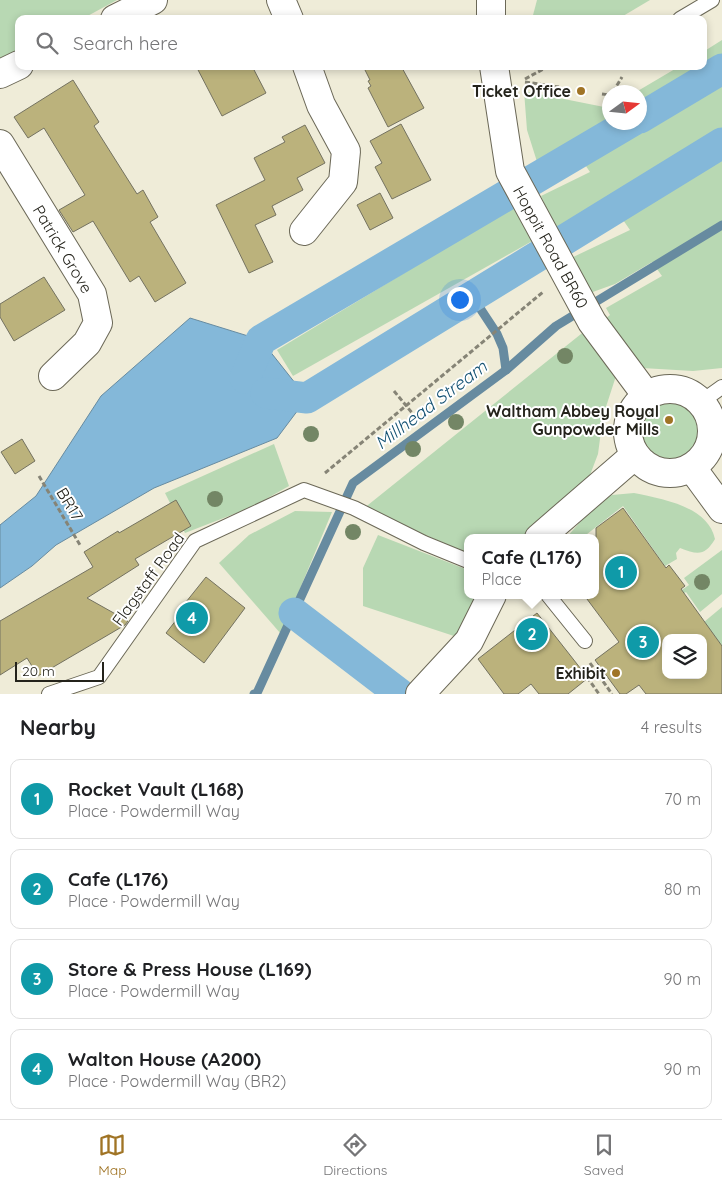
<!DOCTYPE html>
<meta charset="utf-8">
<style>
body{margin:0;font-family:Quicksand,sans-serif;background:#f6f6f6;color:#202124}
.controls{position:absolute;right:15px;bottom:15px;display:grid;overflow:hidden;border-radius:10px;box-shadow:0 2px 8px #0003}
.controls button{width:45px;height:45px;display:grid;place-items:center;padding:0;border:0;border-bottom:1px solid #e0e0e0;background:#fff;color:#202124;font:25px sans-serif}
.compass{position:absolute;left:602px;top:85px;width:45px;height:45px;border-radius:50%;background:#fff;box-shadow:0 2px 8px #0003;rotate:75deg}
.scale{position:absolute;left:15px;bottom:12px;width:89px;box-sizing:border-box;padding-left:5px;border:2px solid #24231b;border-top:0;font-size:14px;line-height:18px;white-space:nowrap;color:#24231b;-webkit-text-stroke:4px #fff;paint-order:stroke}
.you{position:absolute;left:459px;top:299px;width:18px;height:18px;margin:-12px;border:4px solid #fff;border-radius:50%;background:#1a73e8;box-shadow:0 0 0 8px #1a73e833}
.badge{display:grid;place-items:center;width:32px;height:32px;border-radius:50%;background:#a07425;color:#fff;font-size:16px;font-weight:700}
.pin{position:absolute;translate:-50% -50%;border:2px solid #fff;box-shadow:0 1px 5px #0006}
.popup{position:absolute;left:464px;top:534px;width:135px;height:65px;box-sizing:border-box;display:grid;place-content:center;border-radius:10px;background:#fff;filter:drop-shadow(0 1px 4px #0005);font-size:16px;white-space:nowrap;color:#757577}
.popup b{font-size:19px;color:#202124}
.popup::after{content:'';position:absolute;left:50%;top:100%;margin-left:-10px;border:10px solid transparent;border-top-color:#fff}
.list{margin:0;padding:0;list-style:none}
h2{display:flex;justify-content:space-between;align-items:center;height:65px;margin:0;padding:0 20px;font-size:21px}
h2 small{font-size:16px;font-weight:400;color:#757577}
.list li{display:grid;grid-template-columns:32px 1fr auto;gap:15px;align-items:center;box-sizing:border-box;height:80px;margin:0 10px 10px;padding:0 10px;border:1px solid #e0e0e0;border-radius:10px}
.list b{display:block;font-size:19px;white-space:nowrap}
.list p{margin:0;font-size:16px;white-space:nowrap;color:#757577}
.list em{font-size:16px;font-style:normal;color:#757577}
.icon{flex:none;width:28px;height:28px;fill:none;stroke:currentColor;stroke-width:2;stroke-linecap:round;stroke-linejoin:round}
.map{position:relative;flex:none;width:722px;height:694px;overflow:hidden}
.search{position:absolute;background:#fff;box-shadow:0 2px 8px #0003;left:15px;right:15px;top:15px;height:55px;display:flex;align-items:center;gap:12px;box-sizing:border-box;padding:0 18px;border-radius:10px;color:#757577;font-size:19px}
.sheet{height:425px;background:#fff}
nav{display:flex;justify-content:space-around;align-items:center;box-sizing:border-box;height:70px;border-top:1px solid #e0e0e0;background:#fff;font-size:14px;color:#757577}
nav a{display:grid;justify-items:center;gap:2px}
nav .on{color:#a07425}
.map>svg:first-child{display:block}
.green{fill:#b8d8b3}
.water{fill:#84b8d9;stroke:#678ba0}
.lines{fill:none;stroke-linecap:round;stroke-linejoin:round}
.stream{stroke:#678ba0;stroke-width:9}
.canal{stroke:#84b8d9;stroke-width:31}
.building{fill:#bbb27c;stroke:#747260;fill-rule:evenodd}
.lane-casing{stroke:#6b6857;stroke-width:16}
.street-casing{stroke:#6b6857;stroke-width:30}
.path{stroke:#868476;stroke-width:3;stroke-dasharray:5 2.5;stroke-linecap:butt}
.lane{stroke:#fff;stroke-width:14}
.street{stroke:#fff;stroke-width:28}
.tree{fill:#738665}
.poi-dot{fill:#a07425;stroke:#fff;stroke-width:2}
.labels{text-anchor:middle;stroke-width:4;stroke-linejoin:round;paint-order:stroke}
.poi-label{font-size:16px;font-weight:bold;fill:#24231b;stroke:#fff;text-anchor:end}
.street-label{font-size:16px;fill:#24231b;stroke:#fff}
.water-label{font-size:18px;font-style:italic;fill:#155374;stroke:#fff}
</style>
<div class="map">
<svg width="722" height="694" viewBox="0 0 722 694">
<rect width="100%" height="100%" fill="#efecd8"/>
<g class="green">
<path d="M0,0H117L82,19H19V52L0,60Z"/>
<path d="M537,0H650L618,19H532Z"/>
<path d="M722,40V368L693,371L642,368L605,319L610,315L606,308L662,276L652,262L615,284L590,293L569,259L630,230L610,201L556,229L541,196L590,172L573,147L539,168L527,130L524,91L609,108L610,122H640V92H636L680,66H703V52Z"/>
<path d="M518,204L534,240L293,376L277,350Z"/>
<path d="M586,330L616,376L603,416L598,454L590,475L572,494L522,538H468V553L363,509Z"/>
<circle cx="670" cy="432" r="36"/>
<path d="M274,444L289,486L252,507L185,533L165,493Z"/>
<path d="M634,493C662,499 708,506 715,539C705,556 698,555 680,548L676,553L677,559L665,566L623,506L582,538H566L596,504L612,495Z"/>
<path d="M295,511L332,512L281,634L219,563L249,535Z"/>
<path d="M378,535L468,570V595H480L460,638L363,606V568Z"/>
<path d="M722,550V594L700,612L686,592L676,599L673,596L689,585L684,578Z"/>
<path d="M722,607V646L704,622Z"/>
</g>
<path class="water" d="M190,318L261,340L307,398L277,438L154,488L56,545L32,566L0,588V525L36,496L101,396Z"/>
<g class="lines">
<g class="stream">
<path d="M472,296L497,334L503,348L506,370"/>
<path d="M254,694L257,693L353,483L506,370L556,326L722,225"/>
</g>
<g class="canal">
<path d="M640,118L722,69"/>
<path d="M245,378L261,340L631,122"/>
<path d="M266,393L307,398L722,143"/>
<path d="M294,613L400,694"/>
</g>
</g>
<g class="building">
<path d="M196,66H252L266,93L222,116Z"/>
<path d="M363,66H401L424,108L388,127L368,88L371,86L368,81L370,80Z"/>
<path d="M73,80L99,122L94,126L137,194L143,190L158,217L150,222L186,283L155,302L139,276L130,282L93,221L73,232L59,210L85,195L44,128L28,138L14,117Z"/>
<path d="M401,124L431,180L392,199L375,167L382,163L370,141Z"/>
<path d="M305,125L325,163L297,178L303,190L272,206L276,215L255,225L273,262L249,273L216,205L265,180L254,158L285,142L282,137Z"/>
<path d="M380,193L393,218L370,230L357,205Z"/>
<path d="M44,277L65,310L14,341L0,317V304Z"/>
<path d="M22,439L35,461L15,474L1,452Z"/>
<path d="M176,500L191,526L135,559L139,565L87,598L128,621L125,625L38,676L27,658L0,675V621L93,567L84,552L118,531L119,533Z"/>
<path d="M623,508L666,568L669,565L685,586L681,589L722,646V694H646L639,685L626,694H620L595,660L619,642L584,595H596V528ZM666,638H703V675H666Z"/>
<path d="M206,577L245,608L204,663L166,633L181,614L178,612Z"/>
<path d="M537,613L588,678L568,694H539L531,684L518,694H504L478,659Z"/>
</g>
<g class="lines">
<defs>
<g id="lane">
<path d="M680,19L712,0"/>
<path d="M701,402L722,387"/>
<path d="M548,595L585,641"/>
<path d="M49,694L99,677L195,541L304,490L354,508L424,543L468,561"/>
</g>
<g id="street">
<path d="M281,0L289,19"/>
<path d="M491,0V19"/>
<path d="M115,19L153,0"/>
<path d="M494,66L510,171L592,322L647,396"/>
<path d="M0,74L19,65"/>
<path d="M0,144L92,294L98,323L87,343L53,376"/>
<path d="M304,231L343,182L346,151L321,105L307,66"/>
<circle cx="670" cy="431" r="42"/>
<path d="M692,468L722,509"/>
<path d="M539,538L635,455"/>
<path d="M420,694L469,641L492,595"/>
</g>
</defs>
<use href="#lane" class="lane-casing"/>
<use href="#street" class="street-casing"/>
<g class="path">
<path d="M525,79L549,66"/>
<path d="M525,82L559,87"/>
<path d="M613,92L622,77"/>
<path d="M602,94L610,95"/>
<path d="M394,391L413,414"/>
<path d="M325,473L543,292"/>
<path d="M39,476L80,545"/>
<path d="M590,663L612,694"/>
<path d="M587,677L599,694"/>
</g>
<use href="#lane" class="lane"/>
<use href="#street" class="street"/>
</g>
<g class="tree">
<circle cx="565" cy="356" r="8"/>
<circle cx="456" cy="422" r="8"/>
<circle cx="311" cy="434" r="8"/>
<circle cx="413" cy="449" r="8"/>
<circle cx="215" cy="499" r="8"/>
<circle cx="353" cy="532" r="8"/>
<circle cx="702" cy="582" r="8"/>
</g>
<g class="poi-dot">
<circle cx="581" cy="91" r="5"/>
<circle cx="669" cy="420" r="5"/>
<circle cx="616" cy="673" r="5"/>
</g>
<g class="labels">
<g class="poi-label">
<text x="571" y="97">Ticket Office</text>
<text x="659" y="417">Waltham Abbey Royal<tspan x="659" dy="18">Gunpowder Mills</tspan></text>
<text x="606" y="679">Exhibit</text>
</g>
<g class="street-label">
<text transform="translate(551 247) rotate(61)" y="6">Hoppit Road BR60</text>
<text transform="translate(63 249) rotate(59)" y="6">Patrick Grove</text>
<text transform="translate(70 504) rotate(59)" y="6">BR17</text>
<text transform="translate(148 579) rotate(-54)" y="6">Flagstaff Road</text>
</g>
<g class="water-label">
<text transform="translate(431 405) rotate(-37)" y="6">Millhead Stream</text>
</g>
</g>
</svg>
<div class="controls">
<button><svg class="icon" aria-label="layers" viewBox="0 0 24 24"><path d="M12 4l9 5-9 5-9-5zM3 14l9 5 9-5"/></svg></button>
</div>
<svg class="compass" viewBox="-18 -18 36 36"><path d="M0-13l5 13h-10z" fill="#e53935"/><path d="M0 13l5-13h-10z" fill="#757577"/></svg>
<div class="scale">20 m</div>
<div class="you"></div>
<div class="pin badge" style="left:621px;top:572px;background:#0f9aa8">1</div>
<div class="pin badge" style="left:532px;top:634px;background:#0f9aa8">2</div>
<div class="popup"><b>Cafe (L176)</b>Place</div>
<div class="pin badge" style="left:643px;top:642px;background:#0f9aa8">3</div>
<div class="pin badge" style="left:192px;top:618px;background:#0f9aa8">4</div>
<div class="search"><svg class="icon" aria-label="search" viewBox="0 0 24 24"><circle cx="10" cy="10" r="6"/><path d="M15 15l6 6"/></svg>Search here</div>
</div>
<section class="sheet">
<h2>Nearby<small>4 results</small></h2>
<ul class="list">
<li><span class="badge" style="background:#0f9aa8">1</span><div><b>Rocket Vault (L168)</b><p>Place · Powdermill Way</p></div><em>70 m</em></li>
<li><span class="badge" style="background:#0f9aa8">2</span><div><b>Cafe (L176)</b><p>Place · Powdermill Way</p></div><em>80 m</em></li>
<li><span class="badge" style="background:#0f9aa8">3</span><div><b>Store &amp; Press House (L169)</b><p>Place · Powdermill Way</p></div><em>90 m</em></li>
<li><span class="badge" style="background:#0f9aa8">4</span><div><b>Walton House (A200)</b><p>Place · Powdermill Way (BR2)</p></div><em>90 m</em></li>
</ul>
</section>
<nav>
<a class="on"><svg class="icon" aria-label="map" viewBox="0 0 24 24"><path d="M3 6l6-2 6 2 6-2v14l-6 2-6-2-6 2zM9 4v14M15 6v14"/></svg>Map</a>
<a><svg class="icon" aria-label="directions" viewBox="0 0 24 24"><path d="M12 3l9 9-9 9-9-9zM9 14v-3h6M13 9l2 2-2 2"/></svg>Directions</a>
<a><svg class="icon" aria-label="saved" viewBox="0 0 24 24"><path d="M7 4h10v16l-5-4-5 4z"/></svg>Saved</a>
</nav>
